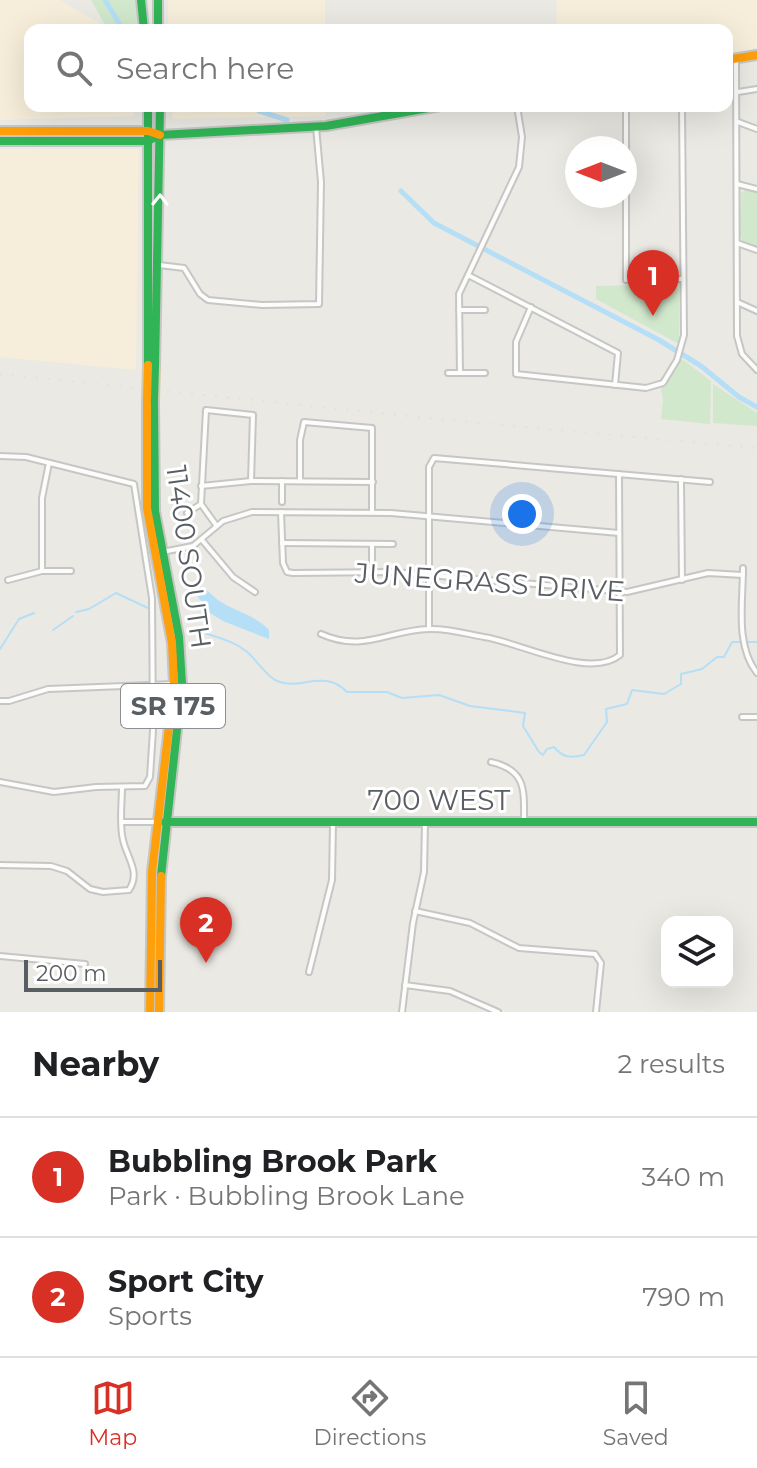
<!DOCTYPE html>
<meta charset="utf-8">
<style>
body{margin:0;font-family:Montserrat,sans-serif;background:#f6f6f6;color:#202124}
.controls{position:absolute;right:24px;bottom:24px;display:grid;overflow:hidden;border-radius:16px;box-shadow:0 8px 32px #0002}
.controls button{width:72px;height:72px;display:grid;place-items:center;padding:0;border:0;border-bottom:2px solid #e0e0e0;background:#fff;color:#202124;font:40px sans-serif}
.compass{position:absolute;left:565px;top:136px;width:72px;height:72px;border-radius:50%;background:#fff;box-shadow:0 8px 32px #0002;rotate:270deg}
.scale{position:absolute;left:24px;bottom:20px;width:138px;box-sizing:border-box;padding-left:8px;border:4px solid #595e63;border-top:0;font-size:22px;line-height:28px;white-space:nowrap;color:#595e63;-webkit-text-stroke:6px #fff;paint-order:stroke}
.you{position:absolute;left:522px;top:514px;width:28px;height:28px;margin:-20px;border:6px solid #fff;border-radius:50%;background:#1a73e8;box-shadow:0 0 0 12px #1a73e833}
.badge{display:grid;place-items:center;width:52px;height:52px;border-radius:50%;background:#d93025;color:#fff;font-size:26px;font-weight:700}
.pin{position:absolute;translate:-50% -66px;filter:drop-shadow(0 2px 4px #0008)}
.pin::after{content:'';position:absolute;top:42px;width:28px;height:24px;background:inherit;clip-path:polygon(0 0,100% 0,50% 100%)}
.list{margin:0;padding:0;list-style:none}
h2{display:flex;justify-content:space-between;align-items:center;height:104px;margin:0;padding:0 32px;font-size:34px}
h2 small{font-size:26px;font-weight:400;color:#757577}
.list li{display:grid;grid-template-columns:52px 1fr auto;gap:24px;align-items:center;box-sizing:border-box;height:120px;padding:0 32px;border-top:2px solid #e0e0e0}
.list b{display:block;font-size:30px;white-space:nowrap}
.list p{margin:0;font-size:26px;white-space:nowrap;color:#757577}
.list em{font-size:26px;font-style:normal;color:#757577}
.icon{flex:none;width:44px;height:44px;fill:none;stroke:currentColor;stroke-width:2;stroke-linecap:round;stroke-linejoin:round}
.map{position:relative;flex:none;width:757px;height:1012px;overflow:hidden}
.search{position:absolute;background:#fff;box-shadow:0 8px 32px #0002;left:24px;right:24px;top:24px;height:88px;display:flex;align-items:center;gap:20px;box-sizing:border-box;padding:0 28px;border-radius:16px;color:#757577;font-size:30px}
.sheet{height:344px;background:#fff}
nav{display:flex;justify-content:space-around;align-items:center;box-sizing:border-box;height:112px;border-top:2px solid #e0e0e0;background:#fff;font-size:22px;color:#757577}
nav a{display:grid;justify-items:center;gap:4px}
nav .on{color:#d93025}
.map>svg:first-child{display:block}
.commercial{fill:#f6eeda}
.green{fill:#d1e8cc}
.water{fill:#b5def7}
.lines{fill:none;stroke-linecap:round;stroke-linejoin:round}
.stream{stroke:#b5def7;stroke-width:2}
.canal{stroke:#b5def7;stroke-width:5}
.street-casing{stroke:#c6c6c5;stroke-width:8}
.fast-casing{stroke:#c6c7c5;stroke-width:12}
.slow-casing{stroke:#c6c7c5;stroke-width:12}
.street{stroke:#fcfcfb;stroke-width:4}
.fast{stroke:#30b455;stroke-width:8}
.slow{stroke:#ff9f0a;stroke-width:8}
.rail{stroke:#e2e2e1;stroke-width:2;stroke-dasharray:2 10;stroke-linecap:butt}
.fast-bridge-casing{stroke:#d4c9af;stroke-width:12;stroke-linecap:butt}
.slow-bridge-casing{stroke:#d4c9af;stroke-width:12;stroke-linecap:butt}
.fast-bridge{stroke:#30b455;stroke-width:8}
.slow-bridge{stroke:#ff9f0a;stroke-width:8}
.oneway{stroke:#fff}
.labels{text-anchor:middle;stroke-width:6;stroke-linejoin:round;paint-order:stroke}
.shield{fill:#fff;stroke:#8b8e92;stroke-width:2}
.shield-label{font-size:26px;font-weight:bold;fill:#595e63}
.street-label{font-size:28px;fill:#595e63;stroke:#fff}
</style>
<div class="map">
<svg width="757" height="1012" viewBox="0 0 757 1012">
<rect width="100%" height="100%" fill="#eae9e3"/>
<g class="commercial">
<path d="M0,0H60L104,26L106,30H30V106H133L134,116L0,120Z"/>
<rect x="168" y="0" width="157" height="30"/>
<path d="M557,0H757V48L727,53V30H556Z"/>
<path d="M172,106H325V116L173,119Z"/>
<path d="M0,149H139L136,370L0,357Z"/>
</g>
<g class="green">
<path d="M91,0H136L137,30H108Z"/>
<path d="M747,189L757,193V247L743,241L740,236L741,193Z"/>
<path d="M674,284L679,289V344L596,299V286Z"/>
<path d="M679,357L711,381L710,424L661,419L663,400L661,388Z"/>
<path d="M713,384L757,413V426L713,423Z"/>
</g>
<path class="water" d="M196,584C206,588 210,594 218,600C235,612 254,614 269,630V639L223,621L210,613L192,589Z"/>
<g class="lines">
<g class="stream">
<path d="M76,612L89,609L116,593L148,608"/>
<path d="M195,629C212,637 231,639 246,651C256,659 266,676 277,681C300,691 324,668 347,692H387L402,698L439,695L470,706L525,713L523,726L539,752L543,755L547,749L554,747C563,758 571,758 584,755L607,722L606,709L627,704L632,690L664,694L681,684V674L702,669L717,657H724L732,642H757"/>
<path d="M53,630L73,616"/>
<path d="M0,649L19,619L34,613"/>
</g>
<g class="canal">
<path d="M105,0L123,30"/>
<path d="M259,111L287,120"/>
<path d="M401,191L434,223L659,340L701,366L739,397L757,407"/>
</g>
<defs>
<g id="street">
<path d="M736,58L737,336L742,354L757,370"/>
<path d="M738,92L757,89"/>
<path d="M626,106V280L683,279"/>
<path d="M738,122L757,129"/>
<path d="M737,184L757,189"/>
<path d="M737,243L757,250"/>
<path d="M159,265L184,268L200,294L208,300L262,305L319,304L321,182L316,127"/>
<path d="M468,275L618,353L615,385"/>
<path d="M737,302L757,311"/>
<path d="M531,307L516,342V374L646,388L663,383L677,360L684,335L682,106"/>
<path d="M459,310H485"/>
<path d="M448,373H485"/>
<path d="M460,373L459,294L519,167L522,137L517,106"/>
<path d="M0,456L26,457L134,484L152,598L153,730L150,777L145,786L96,787L54,792L0,782"/>
<path d="M681,479L682,580"/>
<path d="M300,481V440L304,422L372,428V512"/>
<path d="M201,486L251,481L373,482"/>
<path d="M282,502V481"/>
<path d="M281,512L283,563L287,572L293,573L394,572L627,592L708,573L743,575"/>
<path d="M187,513L201,504"/>
<path d="M216,525L201,504L206,410L253,415L251,481"/>
<path d="M202,540L233,577L255,592"/>
<path d="M282,543L393,544"/>
<path d="M372,544V572"/>
<path d="M162,552L193,546L223,521L252,512L391,513L619,533"/>
<path d="M743,568C743,601 735,646 757,673"/>
<path d="M42,571V498L49,463"/>
<path d="M8,580L42,571H71"/>
<path d="M429,629V467L434,458L710,482"/>
<path d="M321,634C364,653 388,630 429,629C447,628 467,634 484,637C519,642 590,680 620,655L619,474"/>
<path d="M0,701H9L48,689L174,684"/>
<path d="M742,717H757"/>
<path d="M491,762C527,770 524,791 524,822"/>
<path d="M122,822H158"/>
<path d="M0,865L51,866L67,871L90,889L103,892L129,890C141,872 127,858 123,840C119,824 122,803 122,787"/>
<path d="M415,911L470,923L519,948L595,954L601,963L596,1012"/>
<path d="M0,956L85,964"/>
<path d="M309,972L332,880L333,823"/>
<path d="M405,985L450,991L498,1012"/>
<path d="M402,1012L413,923L424,872L425,822"/>
</g>
<g id="fast">
<path d="M141,0L144,30"/>
<path d="M158,0V30"/>
<path d="M148,106V365"/>
<path d="M0,141H148L160,135L326,126L440,106"/>
<path d="M155,367L160,106"/>
<path d="M154,400L155,511L179,637L182,684L161,876"/>
<path d="M165,822H757"/>
</g>
<g id="slow">
<path d="M727,60L757,55"/>
<path d="M0,131H148L160,135"/>
<path d="M147,400V508L172,643L174,684L152,872L150,1012"/>
<path d="M159,1012L161,876"/>
</g>
</defs>
<use href="#street" class="street-casing"/>
<use href="#fast" class="fast-casing"/>
<use href="#slow" class="slow-casing"/>
<use href="#street" class="street"/>
<use href="#fast" class="fast"/>
<use href="#slow" class="slow"/>
<path class="rail" d="M0,374L447,420L757,448"/>
<defs>
<path id="fast-bridge" d="M154,400L155,367"/>
<path id="slow-bridge" d="M147,400L148,365"/>
</defs>
<use href="#fast-bridge" class="fast-bridge-casing"/>
<use href="#slow-bridge" class="slow-bridge-casing"/>
<use href="#fast-bridge" class="fast-bridge"/>
<use href="#slow-bridge" class="slow-bridge"/>
</g>
<defs><path id="oneway-chevron" d="M-2-3.5L2.5 0L-2 3.5" fill="none" stroke-width="1.6" stroke-linecap="round" stroke-linejoin="round" transform="scale(2)"/></defs>
<use class="oneway" href="#oneway-chevron" transform="translate(160 200) rotate(-89)"/>
<g class="labels">
<rect class="shield" x="121" y="684" width="104" height="44" rx="6"/>
<g class="shield-label">
<text x="173" y="715">SR 175</text>
</g>
<g class="street-label">
<text transform="translate(189 557) rotate(82)" y="10">11400 SOUTH</text>
<text transform="translate(490 582) rotate(4)" y="10">JUNEGRASS DRIVE</text>
<text x="439" y="810">700 WEST</text>
</g>
</g>
</svg>
<div class="controls">
<button><svg class="icon" aria-label="layers" viewBox="0 0 24 24"><path d="M12 4l9 5-9 5-9-5zM3 14l9 5 9-5"/></svg></button>
</div>
<svg class="compass" viewBox="-18 -18 36 36"><path d="M0-13l5 13h-10z" fill="#e53935"/><path d="M0 13l5-13h-10z" fill="#757577"/></svg>
<div class="scale">200 m</div>
<div class="you"></div>
<div class="pin badge" style="left:653px;top:316px">1</div>
<div class="pin badge" style="left:206px;top:963px">2</div>
<div class="search"><svg class="icon" aria-label="search" viewBox="0 0 24 24"><circle cx="10" cy="10" r="6"/><path d="M15 15l6 6"/></svg>Search here</div>
</div>
<section class="sheet">
<h2>Nearby<small>2 results</small></h2>
<ul class="list">
<li><span class="badge">1</span><div><b>Bubbling Brook Park</b><p>Park · Bubbling Brook Lane</p></div><em>340 m</em></li>
<li><span class="badge">2</span><div><b>Sport City</b><p>Sports</p></div><em>790 m</em></li>
</ul>
</section>
<nav>
<a class="on"><svg class="icon" aria-label="map" viewBox="0 0 24 24"><path d="M3 6l6-2 6 2 6-2v14l-6 2-6-2-6 2zM9 4v14M15 6v14"/></svg>Map</a>
<a><svg class="icon" aria-label="directions" viewBox="0 0 24 24"><path d="M12 3l9 9-9 9-9-9zM9 14v-3h6M13 9l2 2-2 2"/></svg>Directions</a>
<a><svg class="icon" aria-label="saved" viewBox="0 0 24 24"><path d="M7 4h10v16l-5-4-5 4z"/></svg>Saved</a>
</nav>
